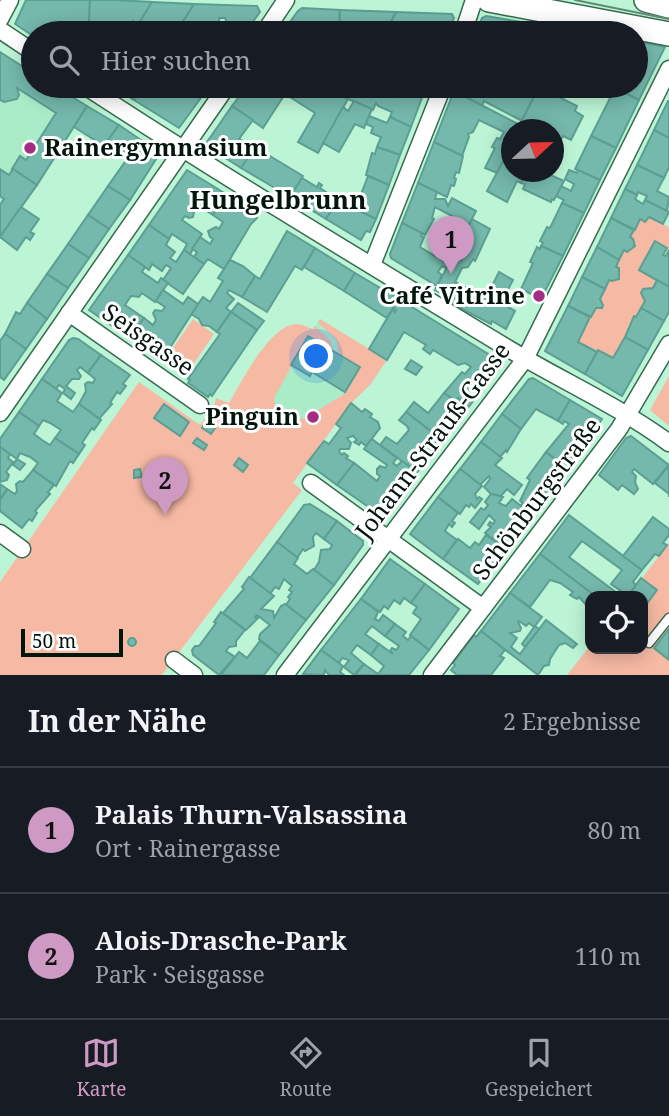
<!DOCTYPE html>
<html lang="de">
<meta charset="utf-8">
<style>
body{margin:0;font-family:"Noto Serif",serif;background:#242831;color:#f1f3f6}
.controls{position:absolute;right:21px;bottom:21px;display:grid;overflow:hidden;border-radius:14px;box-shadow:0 4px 18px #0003}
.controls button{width:63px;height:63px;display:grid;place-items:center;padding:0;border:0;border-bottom:2px solid #363941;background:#171b24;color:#f1f3f6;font:35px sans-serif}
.compass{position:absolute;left:501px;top:119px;width:63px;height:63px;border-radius:50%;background:#171b24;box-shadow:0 4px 18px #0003;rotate:68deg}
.scale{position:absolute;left:21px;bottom:18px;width:102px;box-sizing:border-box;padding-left:7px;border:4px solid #02160c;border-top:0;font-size:19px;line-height:24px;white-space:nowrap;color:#02160c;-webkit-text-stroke:5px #fff;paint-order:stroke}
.you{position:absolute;left:317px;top:357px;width:24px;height:24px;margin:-18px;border:5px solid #fff;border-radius:50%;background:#1a73e8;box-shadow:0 0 0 10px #1a73e833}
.badge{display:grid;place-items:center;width:46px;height:46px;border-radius:50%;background:#ce9ac3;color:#111;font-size:23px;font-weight:700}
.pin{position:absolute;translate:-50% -58px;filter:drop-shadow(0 2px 4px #0008)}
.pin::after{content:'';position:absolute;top:37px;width:24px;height:21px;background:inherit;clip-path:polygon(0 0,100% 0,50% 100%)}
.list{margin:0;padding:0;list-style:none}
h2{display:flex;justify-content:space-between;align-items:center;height:91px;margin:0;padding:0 28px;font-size:30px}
h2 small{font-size:23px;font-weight:400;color:#9ea1a6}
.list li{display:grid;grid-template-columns:46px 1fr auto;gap:21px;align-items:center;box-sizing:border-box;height:126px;padding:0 28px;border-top:2px solid #363941}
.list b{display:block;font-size:26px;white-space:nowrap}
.list p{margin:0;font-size:23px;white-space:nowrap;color:#9ea1a6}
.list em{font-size:23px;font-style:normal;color:#9ea1a6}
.icon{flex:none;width:38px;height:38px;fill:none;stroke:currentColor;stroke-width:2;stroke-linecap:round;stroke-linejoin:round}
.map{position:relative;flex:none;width:669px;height:675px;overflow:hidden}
.search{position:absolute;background:#171b24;box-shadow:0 4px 18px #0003;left:21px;right:21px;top:21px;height:77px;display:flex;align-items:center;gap:18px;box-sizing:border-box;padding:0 24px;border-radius:38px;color:#9ea1a6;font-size:26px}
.sheet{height:343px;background:#171b24}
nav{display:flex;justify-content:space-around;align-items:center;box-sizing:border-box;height:98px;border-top:2px solid #363941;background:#171b24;font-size:19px;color:#9ea1a6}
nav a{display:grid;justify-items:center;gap:4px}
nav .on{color:#ce9ac3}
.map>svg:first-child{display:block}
.built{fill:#aaebc8}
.green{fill:#f6baa4}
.building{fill:#75b9ac;stroke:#5c9f92;stroke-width:2;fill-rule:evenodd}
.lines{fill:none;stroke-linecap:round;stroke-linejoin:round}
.lane-casing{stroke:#366b51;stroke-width:11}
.street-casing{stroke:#366b51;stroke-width:19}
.secondary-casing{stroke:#366b51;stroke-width:26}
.lane{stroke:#fff;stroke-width:8}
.street{stroke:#fff;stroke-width:16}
.secondary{stroke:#fff;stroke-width:23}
.tram{stroke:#628974;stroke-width:2}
.poi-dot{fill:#a42d84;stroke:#fff;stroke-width:2.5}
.labels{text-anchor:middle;stroke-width:6;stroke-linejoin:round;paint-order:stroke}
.poi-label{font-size:24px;font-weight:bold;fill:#02160c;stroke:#fff;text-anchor:end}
.street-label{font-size:24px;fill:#02160c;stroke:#fff}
.neighbourhood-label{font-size:26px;font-weight:bold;fill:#02160c;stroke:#fff}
</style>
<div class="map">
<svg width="669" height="675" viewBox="0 0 669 675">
<rect width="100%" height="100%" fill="#bcf5d6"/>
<g class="built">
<path d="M0,52L33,71V86H56L87,106L0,237Z"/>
<path d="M320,319L387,360L370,385L351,403L307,463L229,404L260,353L281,330L297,324L313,329Z"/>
</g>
<g class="green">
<path d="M649,217L669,227V249L655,241L639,270L657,280L653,288L643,289L641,293L645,301L636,317H633L628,327L630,328L613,358L578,342L596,308L602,307L603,304L600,299L609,280L619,278V268L616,267L624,250L633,249V239L630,237L640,219L645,222Z"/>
<path d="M193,319L214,334L186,375L164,361Z"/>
<path d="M320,319L387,360L370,385L351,403L293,483L302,490L162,675H0V582L139,382L200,425L214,406L216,398L229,403C241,383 270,324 297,324C301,324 308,327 313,329L315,326L331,341L333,351L308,336L274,398L275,408L280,415L303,419L343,395L360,367L338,354L337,341L318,322Z"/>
<path d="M669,376V426L650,410Z"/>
<path d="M669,543V675H567L590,646V649H643V596H628Z"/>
</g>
<g class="building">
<path d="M26,0H90L89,24L63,23L62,26L73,33H33V36L15,24Z"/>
<path d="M90,0H116L152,2L138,25L133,21L125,33H107L110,27L109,24H89Z"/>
<path d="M152,2L194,4L179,28H165L159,33H146L152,29V25L139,23Z"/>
<path d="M194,4L257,6L260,12L245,33H226L228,26L222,29L223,33H208V29L179,28ZM219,18H225L227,23L220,26Z"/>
<path d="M302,8L340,10L339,33H282L298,11Z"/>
<path d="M340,10H341L396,12L384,33L372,30L370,33H339Z"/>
<path d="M396,12L452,14L454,18L448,33H431L432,31L421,30V33H384L387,28L392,27V20Z"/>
<path d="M486,16L568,30L566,33H476L482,18Z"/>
<path d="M636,41L665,47L639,100L619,90L621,86H636Z"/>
<path d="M0,52L33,73V86H54L87,106L37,185L12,169L20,156L26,160L56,113L17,88L19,95L17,99L4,102L0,100Z"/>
<path d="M112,86H143L134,100Z"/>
<path d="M143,86H169L174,92L180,86L200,99L179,128L134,100Z"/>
<path d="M180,86H209L200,99Z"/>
<path d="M247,86H323L348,99L318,153L298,142L315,113L285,94L263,128L232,106Z"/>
<path d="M341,86H355L350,94L342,90L343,87Z"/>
<path d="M368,86H388L386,91L391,88L396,91L398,96L402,86L423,95L411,127L390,117L392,112L378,106L376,103L373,110L348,99L354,88L365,93Z"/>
<path d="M402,86H427L423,95Z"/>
<path d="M456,86H491L510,96L515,86L539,87L522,121L484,101L482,106L454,91Z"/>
<path d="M539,87L577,106L575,111L583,116L571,140L563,136L560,141L554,137V130H537L521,122Z"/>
<path d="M615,88L639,100L616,148L591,136Z"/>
<path d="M454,91L520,125L518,130H512V144L497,173L485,168L495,148L492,147L497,138L500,139L504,132L479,120L473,132L468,134L469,137L462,156L434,142Z"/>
<path d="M354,101L372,109L364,128L355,124L339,152L323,143L343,107L348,111Z"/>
<path d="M668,101H669V138L654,130Z"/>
<path d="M87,106L119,125L104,146L74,127Z"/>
<path d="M232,106L253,120L239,139L255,147L241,168L205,145Z"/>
<path d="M369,116L387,123L390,117L411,127L400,155L377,147L381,137L371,133L373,127L366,124Z"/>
<path d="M119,125L160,153L130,200L108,186L127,159L104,146Z"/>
<path d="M654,130L669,138V167L664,178L637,165Z"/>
<path d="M591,136L616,148L600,180L575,169Z"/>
<path d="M434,142L463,156L459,173L456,172L454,178L456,179L454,186L451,185L447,197L418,183Z"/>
<path d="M255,147L303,176L290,197L241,168Z"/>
<path d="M377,147L400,155L389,185L366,175L372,153L375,154Z"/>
<path d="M507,154L512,156V172H527L521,183L517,181L507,202L487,191Z"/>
<path d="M637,165L664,178L657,191L669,197L667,211L645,200L647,196L638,192L637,195L625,189Z"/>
<path d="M0,169L9,175L13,169L37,185L0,237V205L4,199L0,196Z"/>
<path d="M187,170L226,194L213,215L195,204L190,208L194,212L193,217L189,218L185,216L182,220L202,234L190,254L184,250L187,244L172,234L169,239L149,225Z"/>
<path d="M569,170L577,173L578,170L600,180L584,213L562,203L564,200L556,196L561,186L571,191L574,184L565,179Z"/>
<path d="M527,172H544L564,181L554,200L552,199L551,202L523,189L525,184L521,183Z"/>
<path d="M368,176L389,185L376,219L355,210Z"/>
<path d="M302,178L317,187L319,183L322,185L320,188L338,200L326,219L290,197Z"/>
<path d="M418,183L437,192L435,199H445L448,206L452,198L476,211L469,225L435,207L432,218L434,219L425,235L402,223Z"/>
<path d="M108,186L130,200L109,229L88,215Z"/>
<path d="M625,189L637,195L635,199L643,204L645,200L669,212L663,224L649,217L645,222L640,219L635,230L611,218Z"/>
<path d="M226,194L258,213L257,218L251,224L224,269L208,259L204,264L194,257L197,252L192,249L200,237L210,244L213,239L210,237L208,231L216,227L219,229L223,222L213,215Z"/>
<path d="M338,200L376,219L370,232L366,231L361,240L326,219Z"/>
<path d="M562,203L584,213L563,256L541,246L543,243L540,241L547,227L550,228Z"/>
<path d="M21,207L39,219L30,232L34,234L30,240L26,237L17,250L0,237Z"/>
<path d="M88,215L109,229L89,258L68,244Z"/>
<path d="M611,218L634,230L630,237L633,239L635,246L627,252L624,250L619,260L597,247Z"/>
<path d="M472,219L490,229L475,261L473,259L468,267L462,268L455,282L486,298L499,272L513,280L501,303L515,311L506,329L492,321L491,324L445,300L447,296L435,290L453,256L461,260L463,255L455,251L460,241L466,245L468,240L463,237Z"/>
<path d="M402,223L422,233L421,236L424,237L420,247L435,256L439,248L453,256L446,268L442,266L438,272L442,275L437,286L391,258L390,254Z"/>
<path d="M149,225L169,239L166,245L175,252L170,258L176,262L184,250L204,264L183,294L163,280L171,268L166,265L162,271L152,264L149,270L128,255Z"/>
<path d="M287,231L315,248L302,270L295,266L267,312L242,297L255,276L260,279Z"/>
<path d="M655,241L667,248L663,255L666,256L669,250V287L639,270Z"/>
<path d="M68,244L89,258L68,288L47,274Z"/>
<path d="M541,246L563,256L541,299L521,289L533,263L530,262L537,247L540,249Z"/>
<path d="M597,247L619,260L616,267L619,268V279L612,281L609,280L605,289L582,277Z"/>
<path d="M315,248L355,273L344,291L304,267Z"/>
<path d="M128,255L145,267L142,272L158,283L161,278L168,283L155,302L142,293L139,297L131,296L125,305L144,318L130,338L89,310Z"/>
<path d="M230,260L243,266L255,276L242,297L229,290L227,293L234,299L226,308L231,312L217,332L209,326L202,325L199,319L191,314L203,297L210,302L223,281L218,278Z"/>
<path d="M355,273L399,299L387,318L344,291Z"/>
<path d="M47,274L68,288L47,319L27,303Z"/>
<path d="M582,277L605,289L600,299L603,305L602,308H596L591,317L568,306Z"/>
<path d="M657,280L669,287V312L664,321L641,308L645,301L641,293L643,289L653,288Z"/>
<path d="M163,290L183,304L188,297L198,304L164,357L160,360L130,338L144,318L153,325L156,320L153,313L155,310L162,311L165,307L156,301Z"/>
<path d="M399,299L498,360L495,364L500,367L467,409L458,403L460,400L458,398L455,401L444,393L462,372L465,374L471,367L465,363L458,365L433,350L430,354L423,349L426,345L404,332L387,360L369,349L392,310L395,312L396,310L393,308Z"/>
<path d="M27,303L47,319L26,349L5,334L16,312L20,314Z"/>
<path d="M238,303L264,321L257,330L231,312Z"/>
<path d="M568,306L590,317L578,342L597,352L585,374L545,351Z"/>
<path d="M641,308L664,321L648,350L625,337L634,316L636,317Z"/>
<path d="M231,312L257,330L212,396L210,394L208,397L188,383L190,380L188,379L220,334L217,332Z"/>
<path d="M5,334L26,349L4,380L0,377V341Z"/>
<path d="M308,336L360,367L345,392L312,372L310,376L291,365Z"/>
<path d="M625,337L648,350L622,396L585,374L598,350L613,358Z"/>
<path d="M73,338L78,339L101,355L88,373L80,367L77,370L81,376L79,379H72L66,386L75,393L71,399L63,393L65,389L59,385L56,389L42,379L69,340Z"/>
<path d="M101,355L130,375L123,384L126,386L120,394L117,392L110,403L112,404L99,419L79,404L86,391L85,384L88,382L93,383L95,379L88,373Z"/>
<path d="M411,360L422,367L416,375L405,369Z"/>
<path d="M533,378L570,400L558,421L536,409L521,429L502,414L529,379Z"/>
<path d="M42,379L62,393L57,401L73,412L79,404L101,420L94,430L92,428L82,443L85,445L79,454L55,438L61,430L50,423L43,420L39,426L19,412Z"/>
<path d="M444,393L467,409L442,440L406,412L414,402L428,413Z"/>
<path d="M570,400L602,419L566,468L546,452L569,424L564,421L563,424L558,421Z"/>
<path d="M351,403L362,412L365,409L372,414L370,417L378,422L380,428L366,446L361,442L359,445L354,442L357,440L353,436L347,438L351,443L349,449H340L339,451L342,455L344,453L348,456L346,458L354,463L337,485L307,463L324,441L329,444L341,428L336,424Z"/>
<path d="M164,404L189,422L180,436L154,418Z"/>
<path d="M19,412L39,426L34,434L42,440L50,445L55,438L79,454L73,463L70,461L56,486L33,470L38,463L30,457L20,453L17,459L0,447V439Z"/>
<path d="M406,412L442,440L417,472L380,445L386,437L397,444L409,430L407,426L399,420Z"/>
<path d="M502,414L521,429L507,452L506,450L500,457L481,442Z"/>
<path d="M207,420L216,427L211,434L202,428Z"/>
<path d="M631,436L669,465L653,484L634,469L632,472L636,476L635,482L638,489L634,494L622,485L618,490L599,475L626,438Z"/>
<path d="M197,438L207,445L204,450L193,443Z"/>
<path d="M372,439L397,458L393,463L397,466L402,461L417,472L383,517L337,485L354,463L377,481L380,476L377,474V469L380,466L385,468L387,465L364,449Z"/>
<path d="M481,442L502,458L495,465L522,485L514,495L507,489L501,496L491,494L484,487L490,479L489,476L480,485L460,469Z"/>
<path d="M0,447L10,454L8,458L14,463L17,459L25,464L20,470L12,464L6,472L9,475L7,480L0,482Z"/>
<path d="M546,452L566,468L531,514L520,506L523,503L520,501L530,480L527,478Z"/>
<path d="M239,458L248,465L243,472L234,465Z"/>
<path d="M669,465V497V494L655,483Z"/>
<path d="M140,469L142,477L134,478V470Z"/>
<path d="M460,469L482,486L475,494L477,499L479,497L482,499L475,508L471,504L469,507L466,505L460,514L438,497Z"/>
<path d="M33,470L54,485L48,492L50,494L35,511L37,513L32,521L29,519L22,528L0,511V500L7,489L15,494L17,491L16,484L20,481L23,482Z"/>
<path d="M0,484L7,489L0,500Z"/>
<path d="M491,494L503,497L499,503L503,505L506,506L512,499L531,514L505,548L485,533L491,527L488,525L490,522L493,524L495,521L489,515L479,529L470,522L481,508L484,510L488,505L485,502Z"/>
<path d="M438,497L458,513L452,521L455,523L452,527L449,524L445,531L457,540L443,559L410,534Z"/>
<path d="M310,504L337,521L324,539L316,533L313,537L314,546L305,551L303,549L297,558L277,542L304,505Z"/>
<path d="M569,515L642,570L633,582L636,585L628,596L611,584L622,570L582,541L569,557L621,596H595L540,554Z"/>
<path d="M653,517L669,529V535L663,543L667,545L659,556L655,554L642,570L623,556Z"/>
<path d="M337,521L363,541V545L334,585L314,570L319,562L321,550L330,549L332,545L324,539Z"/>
<path d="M486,535L505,548L478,584L443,559L458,539L470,548L475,542L479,545Z"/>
<path d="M277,542L298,558L294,564L307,574L313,569L334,585L306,620L286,605L290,599L288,597L292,592L289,590L292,586L284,579L279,589L275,587L270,594L250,578Z"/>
<path d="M540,554L595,596H590V606H587L579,597L577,599L570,595L573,592L560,583L550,580L530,607L510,593Z"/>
<path d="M390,559L425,584L411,603L404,598L400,604L394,600L388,609L384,606L380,612L361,599Z"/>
<path d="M249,577L274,596L261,609L273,611L274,618L281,606L285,604L306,620L279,655L259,639L260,634L270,625L257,615L255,617L258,618L246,630L223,613L244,589L242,587Z"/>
<path d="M641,578L657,590L643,609V596H628Z"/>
<path d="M425,584L459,609L429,650L410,635L421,619L413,613L417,607L411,603Z"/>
<path d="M510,593L542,617L534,627L529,623L526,626L519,621L518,622L521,628L520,631L510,633L517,638L511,647L517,652L520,654L546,620L577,644L573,648L565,643L559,645L550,659L549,665L544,666L538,675L481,631Z"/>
<path d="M361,599L378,612L375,619L379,621L383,615L395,624L385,636L372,626L365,634L379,644L371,655L357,645L351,653L364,664L354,675L344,667L349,660L342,658L339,663L321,650Z"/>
<path d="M221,612L245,630L236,641V646L229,647L226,651L235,657L219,675L193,655L192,650L195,646H199L216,623L214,622Z"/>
<path d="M395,624L406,632L403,636L408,640L411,636L429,650L409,675H355L364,664L378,674L384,666L371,655L379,644L393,654L390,651L392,648L396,650L399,646L385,636Z"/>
<path d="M535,626L539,629L525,647L522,644Z"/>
<path d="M669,629V660L654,648Z"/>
<path d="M481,631L505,650L500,656L504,658L491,675H457L451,670L455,665L453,663L474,635L476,637Z"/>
<circle cx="132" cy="642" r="4"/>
<path d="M260,641L279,655L264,675H221L239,652L247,658Z"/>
<path d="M321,650L343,666L340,672L344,675H329L325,670L324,675L303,674Z"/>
</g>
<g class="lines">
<defs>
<path id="lane" d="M649,643L669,618"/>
<g id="street">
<path d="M0,19L10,0"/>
<path d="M0,30L33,52"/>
<path d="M264,33L286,0"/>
<path d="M463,33L474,0"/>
<path d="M85,86C224,177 367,263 509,349C562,381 619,406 669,443"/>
<path d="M372,265L443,86"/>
<path d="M69,313L200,405"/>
<path d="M0,413L227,86"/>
<path d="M311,483L483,608"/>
<path d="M0,533L22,549"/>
<path d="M174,660L194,675"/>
<path d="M285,675L525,359L669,69"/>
<path d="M432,675L619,429L669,344"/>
</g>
<g id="secondary">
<path d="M489,0L669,34"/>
<path d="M646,0L669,6"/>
</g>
</defs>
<use href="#lane" class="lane-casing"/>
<use href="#street" class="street-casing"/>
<use href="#secondary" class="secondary-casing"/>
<use href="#lane" class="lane"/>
<use href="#street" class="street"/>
<use href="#secondary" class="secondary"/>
<path class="tram" d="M575,0L669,19"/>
</g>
<g class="poi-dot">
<circle cx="30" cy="148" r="7"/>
<circle cx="539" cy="296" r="7"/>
<circle cx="313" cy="417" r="7"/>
</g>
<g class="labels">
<g class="poi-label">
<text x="44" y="156" text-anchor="start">Rainergymnasium</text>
<text x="525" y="304">Café Vitrine</text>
<text x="299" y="425">Pinguin</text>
</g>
<g class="street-label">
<text transform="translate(148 340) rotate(35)" y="8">Seisgasse</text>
<text transform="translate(433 441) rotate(-53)" y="8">Johann-Strauß-Gasse</text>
<text transform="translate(537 499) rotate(-53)" y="8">Schönburgstraße</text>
</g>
<g class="neighbourhood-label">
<text x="278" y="209">Hungelbrunn</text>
</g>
</g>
</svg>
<div class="controls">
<button><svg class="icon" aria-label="locate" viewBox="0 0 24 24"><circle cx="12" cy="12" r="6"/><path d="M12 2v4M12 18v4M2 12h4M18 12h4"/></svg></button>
</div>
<svg class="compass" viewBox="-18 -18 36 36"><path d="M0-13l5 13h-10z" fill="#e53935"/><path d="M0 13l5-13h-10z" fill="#9ea1a6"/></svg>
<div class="scale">50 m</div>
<div class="you"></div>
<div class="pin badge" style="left:451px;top:274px">1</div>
<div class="pin badge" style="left:165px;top:515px">2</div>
<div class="search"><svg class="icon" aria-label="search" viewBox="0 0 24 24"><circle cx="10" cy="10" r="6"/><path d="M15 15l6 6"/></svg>Hier suchen</div>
</div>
<section class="sheet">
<h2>In der Nähe<small>2 Ergebnisse</small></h2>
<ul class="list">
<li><span class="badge">1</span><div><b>Palais Thurn-Valsassina</b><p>Ort · Rainergasse</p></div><em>80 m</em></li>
<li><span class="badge">2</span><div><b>Alois-Drasche-Park</b><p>Park · Seisgasse</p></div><em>110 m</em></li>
</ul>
</section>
<nav>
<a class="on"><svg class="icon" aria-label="map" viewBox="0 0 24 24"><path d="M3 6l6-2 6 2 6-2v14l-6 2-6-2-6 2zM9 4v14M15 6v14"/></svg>Karte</a>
<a><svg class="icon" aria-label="directions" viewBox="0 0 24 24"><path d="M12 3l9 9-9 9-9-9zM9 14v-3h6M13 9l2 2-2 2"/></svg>Route</a>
<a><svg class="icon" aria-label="saved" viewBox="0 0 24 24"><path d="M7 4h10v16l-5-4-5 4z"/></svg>Gespeichert</a>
</nav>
